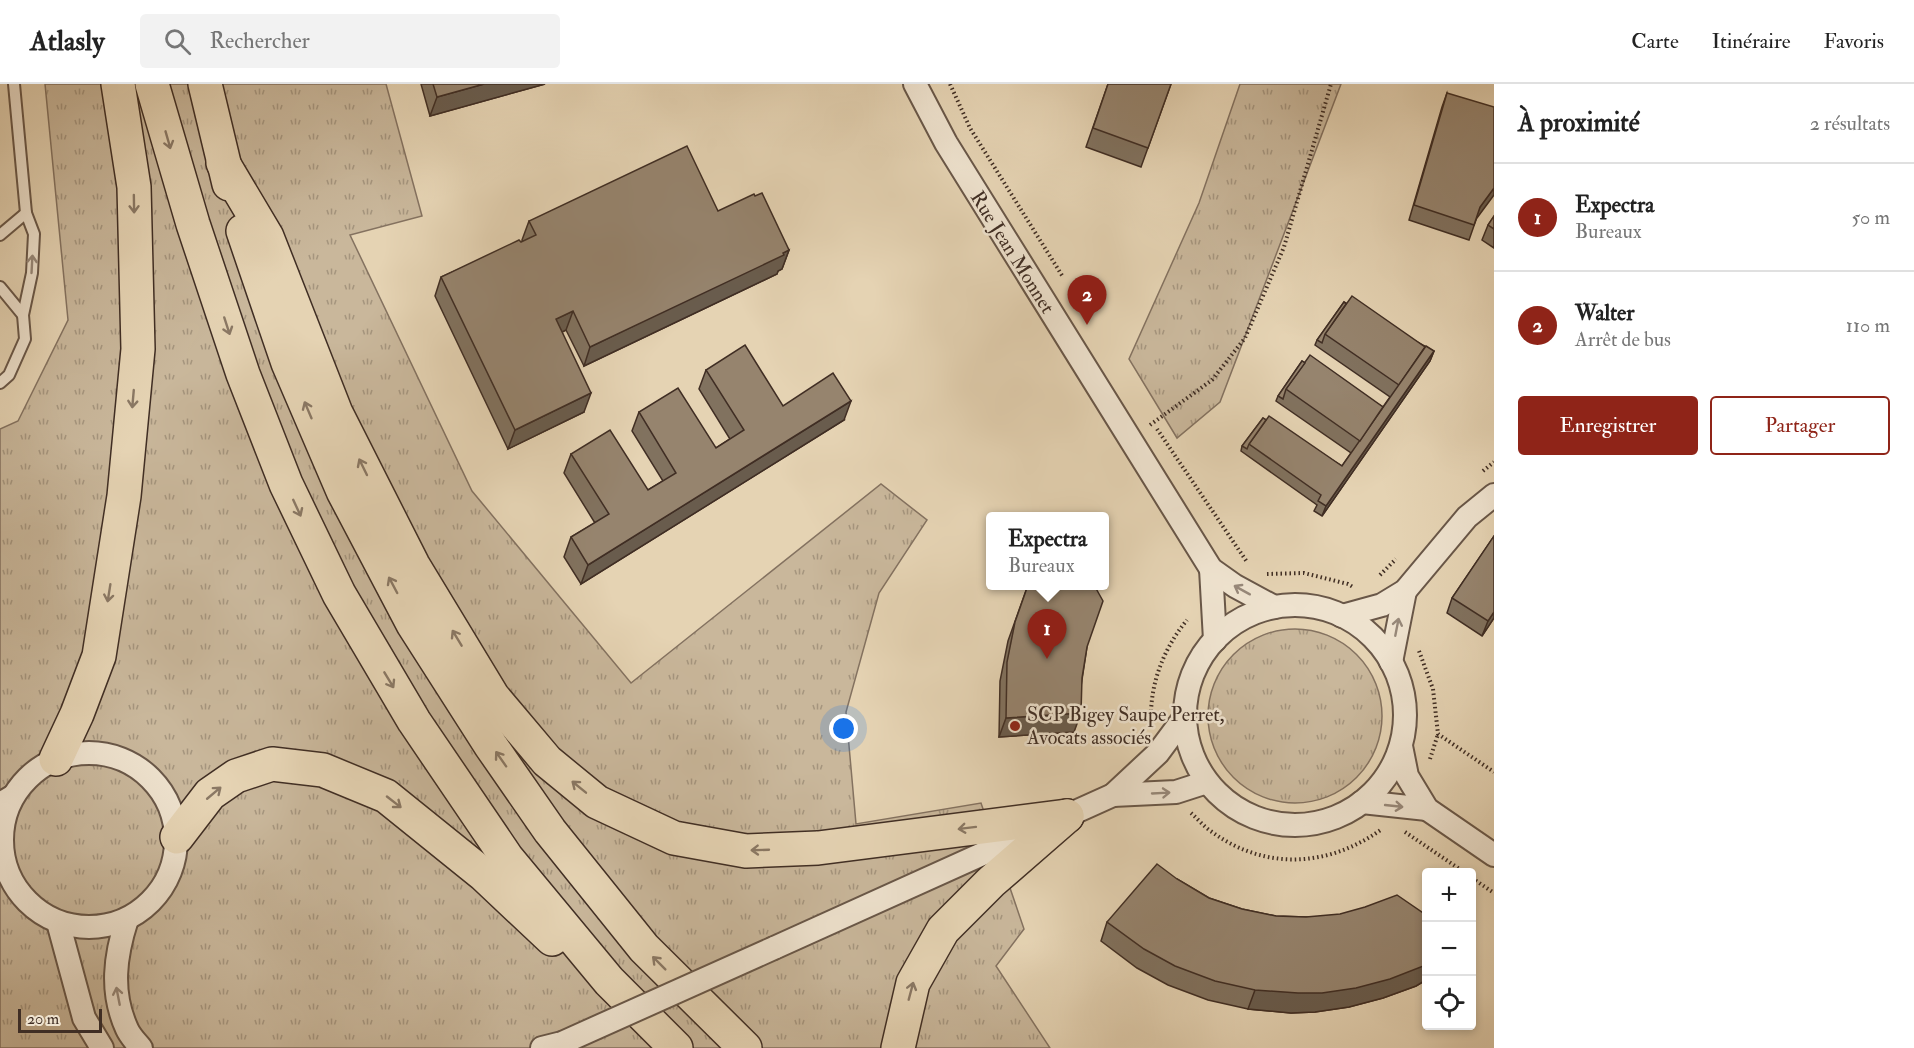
<!DOCTYPE html>
<html lang="fr">
<meta charset="utf-8">
<style>
body{margin:0;font-family:"IM FELL Double Pica",serif;background:#f2f2f2;color:#222}
.controls{position:absolute;right:18px;bottom:18px;display:grid;overflow:hidden;border-radius:6px;box-shadow:0 3px 9px #0003}
.controls button{width:54px;height:54px;display:grid;place-items:center;padding:0;border:0;border-bottom:2px solid #e0e0e0;background:#fff;color:#222;font:30px sans-serif}
.scale{position:absolute;left:18px;bottom:15px;width:84px;box-sizing:border-box;padding-left:6px;border:3px solid #402e24;border-top:0;font-size:16px;line-height:21px;white-space:nowrap;color:#402e24;-webkit-text-stroke:4px #eee2ce;paint-order:stroke}
.you{position:absolute;left:844px;top:645px;width:21px;height:21px;margin:-15px;border:4px solid #fff;border-radius:50%;background:#1a73e8;box-shadow:0 0 0 9px #1a73e833}
.badge{display:grid;place-items:center;width:39px;height:39px;border-radius:50%;background:#8f2418;color:#fff;font-size:20px;font-weight:700}
.pin{position:absolute;translate:-50% -50px;filter:drop-shadow(0 2px 3px #0008)}
.pin::after{content:'';position:absolute;top:32px;width:21px;height:18px;background:inherit;clip-path:polygon(0 0,100% 0,50% 100%)}
.popup{position:absolute;left:986px;top:428px;width:123px;height:78px;box-sizing:border-box;display:grid;place-content:center;border-radius:6px;background:#fff;filter:drop-shadow(0 2px 4px #0005);font-size:20px;white-space:nowrap;color:#767676}
.popup b{font-size:22px;color:#222}
.popup::after{content:'';position:absolute;left:50%;top:100%;margin-left:-12px;border:12px solid transparent;border-top-color:#fff}
.list{margin:0;padding:0;list-style:none}
h2{display:flex;justify-content:space-between;align-items:center;height:78px;margin:0;padding:0 24px;font-size:26px}
h2 small{font-size:20px;font-weight:400;color:#767676}
.list li{display:grid;grid-template-columns:39px 1fr auto;gap:18px;align-items:center;box-sizing:border-box;height:108px;padding:0 24px;border-top:2px solid #e0e0e0}
.list b{display:block;font-size:22px;white-space:nowrap}
.list p{margin:0;font-size:20px;white-space:nowrap;color:#767676}
.list em{font-size:20px;font-style:normal;color:#767676}
.actions{display:flex;gap:12px;padding:18px 24px}
.actions a{flex:1;padding:14px 0;border:2px solid #8f2418;border-radius:6px;text-align:center;font-size:21px;color:#8f2418}
.actions .main{background:#8f2418;color:#fff}
.icon{flex:none;width:33px;height:33px;fill:none;stroke:currentColor;stroke-width:2;stroke-linecap:round;stroke-linejoin:round}
.map{position:relative;flex:none;width:1494px;height:964px;overflow:hidden}
header{display:flex;align-items:center;gap:36px;box-sizing:border-box;height:84px;padding:0 30px;background:#fff;border-bottom:2px solid #e0e0e0}
header strong{font-size:28px}
nav{display:flex;gap:33px;margin-inline-start:auto;font-size:21px}
.search{width:420px;height:54px;background:#f2f2f2;display:flex;align-items:center;gap:15px;box-sizing:border-box;padding:0 21px;border-radius:6px;color:#767676;font-size:22px}
main{display:flex}
aside{flex:1;background:#fff}
.map>svg:first-child{display:block}
.grass{fill:url(#grass-tufts);stroke:#847260;stroke-width:1.5}
.lines{fill:none;stroke-linecap:round;stroke-linejoin:round}
.lane-casing{stroke:#695748;stroke-width:14}
.street-casing{stroke:#695748;stroke-width:26}
.highway-casing{stroke:#402e24;stroke-width:36}
.path{stroke:#402e24;stroke-width:4;stroke-dasharray:1.5 3;stroke-linecap:butt}
.lane{stroke:#eee2ce;stroke-width:10}
.street{stroke:#eee2ce;stroke-width:22}
.highway{stroke:#e5d3b3;stroke-width:33}
.street-bridge-casing{stroke:#695748;stroke-width:26;stroke-linecap:butt}
.street-bridge{stroke:#eee2ce;stroke-width:22}
.wall{fill:#81725f;stroke:#402e24;stroke-width:1.5}
.shaded-wall{fill:#695c4d;stroke:#402e24;stroke-width:1.5}
.building{fill:#96846e;stroke:#402e24;stroke-width:1.5}
.oneway{stroke:#8a7864}
.oneway2{stroke:#978879}
.poi-dot{fill:#8f2418;stroke:#eee2ce;stroke-width:2}
.labels{text-anchor:middle;stroke-width:5;stroke-linejoin:round;paint-order:stroke}
.street-label{font-size:20px;fill:#402e24;stroke:#eee2ce}
.poi-label{font-size:20px;fill:#402e24;stroke:#eee2ce;text-anchor:start}
</style>
<header>
<strong>Atlasly</strong>
<div class="search"><svg class="icon" aria-label="search" viewBox="0 0 24 24"><circle cx="10" cy="10" r="6"/><path d="M15 15l6 6"/></svg>Rechercher</div>
<nav><a>Carte</a><a>Itinéraire</a><a>Favoris</a></nav>
</header>
<main>
<div class="map">
<svg width="1494" height="964" viewBox="0 0 1494 964">
<defs>
<pattern id="grass-tufts" width="24" height="20" patternUnits="userSpaceOnUse" patternTransform="scale(1.5)"><rect width="24" height="20" fill="#c9b79b"/><path d="M3 7l-1-3M5 7V3M7 7l1-3M15 17l-1-3M17 17v-4M19 17l1-3" fill="none" stroke="#a5957e"/></pattern>
</defs>
<rect width="100%" height="100%" fill="#e5d3b3"/>
<filter id="stains"><feTurbulence type="fractalNoise" baseFrequency=".00333" numOctaves="4"/><feColorMatrix values="0 0 0 0 .2 0 0 0 0 .09 0 0 0 0 .02 0 0 0 .5 -.17"/></filter>
<radialGradient id="worn" r=".72"><stop offset=".6" stop-color="#630" stop-opacity="0"/><stop offset="1" stop-color="#630" stop-opacity=".3"/></radialGradient>
<g class="grass">
<path d="M45,0H386L422,132L350,151L472,407L631,599L881,400L927,436L879,509L846,628L856,740L981,719L1024,845L996,882L1050,964H0V345L18,337L68,236Z"/>
<path d="M1240,0H1341L1220,318L1177,354L1129,275L1199,119Z"/>
<circle cx="1295" cy="632" r="87"/>
</g>
<g class="lines">
<defs>
<g id="lane">
<path d="M0,151L26,129"/>
<path d="M0,203L23,231"/>
<path d="M0,299L9,291L25,255L23,231L32,189L34,150L26,129L14,0"/>
<path d="M0,713L22,700"/>
<path d="M0,790L9,793"/>
</g>
<g id="street">
<path d="M915,0L946,59L1211,485L1235,502L1274,523"/>
<path d="M1211,485L1215,556"/>
<circle cx="1295" cy="631" r="110"/>
<path d="M1342,532L1382,521L1405,507L1467,433L1494,411"/>
<path d="M1391,578L1405,507"/>
<path d="M1401,662L1407,692L1427,725L1494,771"/>
<circle cx="89" cy="756" r="87"/>
<path d="M1113,711L1176,708L1207,698"/>
<path d="M1362,718L1427,725"/>
<path d="M127,835C115,872 110,908 127,945C130,952 136,958 141,964"/>
<path d="M58,838L84,934L102,964"/>
<path d="M774,864L1113,711L1158,669L1184,634"/>
<path d="M542,964L562,959"/>
</g>
<g id="highway">
<path d="M152,0L193,140L243,290L286,400L339,510L414,637L507,774L609,897L676,964"/>
<path d="M205,0L229,100"/>
<path d="M223,79L267,153L336,329L413,481L493,613L547,677L597,718L674,754L746,767L818,764L1067,732"/>
<path d="M243,147L288,279L343,407L413,540L491,662L550,747L644,864L745,964"/>
<path d="M56,675L77,630L99,572L124,412L138,265L134,103L118,0"/>
<path d="M177,753L210,710L236,692L272,680L323,686L386,712L484,791L552,855"/>
<path d="M898,964L913,899L943,846L991,798L1067,732"/>
</g>
</defs>
<use href="#lane" class="lane-casing"/>
<use href="#street" class="street-casing"/>
<use href="#highway" class="highway-casing"/>
<g class="path">
<path d="M950,0L970,44L1063,193"/>
<path d="M1150,341L1212,296L1245,254L1284,163L1331,0"/>
<path d="M1157,345L1247,478"/>
<path d="M1483,387L1494,378"/>
<path d="M1267,490L1304,489L1348,500L1353,503"/>
<path d="M1380,491L1396,475"/>
<path d="M1419,567L1433,605L1438,650L1494,688"/>
<path d="M1151,636C1150,599 1164,564 1187,536"/>
<path d="M1430,675L1438,650"/>
<path d="M1191,729C1198,735 1204,743 1212,748C1266,787 1329,783 1382,745"/>
<path d="M1405,748L1464,788"/>
<path d="M1472,794L1494,809"/>
</g>
<use href="#lane" class="lane"/>
<use href="#street" class="street"/>
<use href="#highway" class="highway"/>
<defs>
<path id="street-bridge" d="M562,959L774,864"/>
</defs>
<use href="#street-bridge" class="street-bridge-casing"/>
<use href="#street-bridge" class="street-bridge"/>
</g>
<g class="wall">
<path d="M421,0H545L430,32Z"/>
<path d="M1108,0H1171L1141,83L1086,63Z"/>
<path d="M1447,9L1476,136L1469,156L1409,136L1442,23Z"/>
<path d="M718,127L789,166L782,185L778,187L777,190L584,282L566,246L562,248L584,328L508,365L435,212L441,193L523,157L522,156L529,137Z"/>
<path d="M1494,132V164L1482,156L1488,141Z"/>
<path d="M1344,218L1434,267L1430,277L1322,432L1314,427L1317,421L1241,367L1242,362L1263,334L1342,382L1351,369L1276,317L1278,312L1302,277L1383,323L1390,313L1315,261L1317,256Z"/>
<path d="M706,286L783,322L844,336L581,500L564,473L571,453L595,439L564,389L571,370L648,406L663,397L632,347L639,328L716,364L730,355L699,305Z"/>
<path d="M1494,452V534L1482,552L1447,529L1452,514Z"/>
<path d="M1028,501L1087,563L1074,648L999,653L1000,597L1008,557Z"/>
<path d="M1177,795L1209,814L1242,825L1276,832L1306,833L1426,831V896L1416,902L1383,914L1349,923L1315,928L1291,929L1248,925L1208,916L1168,901L1137,884L1101,857L1107,838Z"/>
</g>
<g class="shaded-wall">
<path d="M484,0H545L430,32L437,13Z"/>
<path d="M1494,104V111L1474,138L1480,123Z"/>
<path d="M789,166L782,185L778,187L777,190L584,282L590,263Z"/>
<path d="M573,227L566,246L549,255L556,235Z"/>
<path d="M1434,267L1430,277L1322,432L1326,422Z"/>
<path d="M591,309L584,328L508,365L515,346Z"/>
<path d="M851,317L844,336L581,500L588,481Z"/>
<path d="M1494,528V534L1482,552L1488,537Z"/>
<path d="M1081,629L1074,648L999,653L1006,634Z"/>
<path d="M1426,881V896L1416,902L1383,914L1349,923L1315,928L1291,929L1248,925L1255,906Z"/>
</g>
<g class="building">
<path d="M433,0H484L437,13Z"/>
<path d="M1108,0H1171L1148,64L1093,44Z"/>
<path d="M1447,9L1494,23V104L1480,123L1474,141L1414,121Z"/>
<path d="M687,62L718,127L754,110L755,112L762,109L789,166L783,169L784,171L590,263L573,227L556,235L591,309L515,346L441,193L519,156L521,158L536,151L529,137Z"/>
<path d="M1494,132V145L1488,141Z"/>
<path d="M1352,212L1425,263L1399,301L1325,250Z"/>
<path d="M1344,218L1346,220L1325,250L1322,259L1317,256Z"/>
<path d="M745,261L783,322L833,289L851,317L588,481L571,453L609,430L571,370L610,346L648,406L676,389L639,328L678,304L716,364L744,346L706,286Z"/>
<path d="M1426,262L1434,267L1326,422L1318,417L1321,411L1249,360L1269,332L1342,382Z"/>
<path d="M1310,271L1383,323L1360,357L1286,305Z"/>
<path d="M1302,277L1305,279L1286,305L1283,315L1278,312Z"/>
<path d="M1263,334L1266,336L1249,360L1247,365L1242,362Z"/>
<path d="M1494,452V528L1488,537L1452,514Z"/>
<path d="M1028,501H1094L1103,517L1087,563L1082,594L1081,629L1006,634L1007,578L1015,538Z"/>
<path d="M1157,780L1177,795L1209,814L1242,825L1276,832L1306,833L1340,830L1365,823L1397,811L1426,831V881L1390,895L1356,904L1322,909H1298L1255,906L1215,897L1175,882L1144,865L1107,838Z"/>
</g>
<defs><path id="oneway-shaft" d="M-6 0H5M1.5-3L5.5 0L1.5 3" fill="none" stroke-width="1.6" stroke-linecap="round" stroke-linejoin="round" transform="scale(1.5)"/></defs>
<g class="oneway">
<use href="#oneway-shaft" transform="translate(168 56) rotate(74)"/>
<use href="#oneway-shaft" transform="translate(134 120) rotate(89)"/>
<use href="#oneway-shaft" transform="translate(227 242) rotate(72)"/>
<use href="#oneway-shaft" transform="translate(133 315) rotate(95)"/>
<use href="#oneway-shaft" transform="translate(308 326) rotate(-113)"/>
<use href="#oneway-shaft" transform="translate(363 383) rotate(-116)"/>
<use href="#oneway-shaft" transform="translate(297 424) rotate(65)"/>
<use href="#oneway-shaft" transform="translate(393 501) rotate(-118)"/>
<use href="#oneway-shaft" transform="translate(109 509) rotate(99)"/>
<use href="#oneway-shaft" transform="translate(457 554) rotate(-121)"/>
<use href="#oneway-shaft" transform="translate(389 596) rotate(59)"/>
<use href="#oneway-shaft" transform="translate(501 675) rotate(-125)"/>
<use href="#oneway-shaft" transform="translate(579 703) rotate(-141)"/>
<use href="#oneway-shaft" transform="translate(214 709) rotate(-40)"/>
<use href="#oneway-shaft" transform="translate(394 718) rotate(38)"/>
<use href="#oneway-shaft" transform="translate(967 744) rotate(173)"/>
<use href="#oneway-shaft" transform="translate(760 766) rotate(178)"/>
<use href="#oneway-shaft" transform="translate(659 879) rotate(-135)"/>
<use href="#oneway-shaft" transform="translate(911 907) rotate(-75)"/>
</g>
<g class="oneway2">
<use href="#oneway-shaft" transform="translate(32 180) rotate(-87)"/>
<use href="#oneway-shaft" transform="translate(1242 506) rotate(-151)"/>
<use href="#oneway-shaft" transform="translate(1397 543) rotate(-79)"/>
<use href="#oneway-shaft" transform="translate(1161 709) rotate(-3)"/>
<use href="#oneway-shaft" transform="translate(1394 722) rotate(6)"/>
<use href="#oneway-shaft" transform="translate(118 912) rotate(-101)"/>
</g>
<circle class="poi-dot" cx="1015" cy="642" r="6"/>
<g class="labels">
<g class="street-label">
<text transform="translate(1013 168) rotate(58)" y="7">Rue Jean Monnet</text>
</g>
<g class="poi-label">
<text x="1027" y="637">SCP Bigey Saupe Perret,<tspan x="1027" dy="23">Avocats associés</tspan></text>
</g>
</g>
<rect width="100%" height="100%" filter="url(#stains)"/>
<rect width="100%" height="100%" fill="url(#worn)"/>
</svg>
<div class="controls">
<button>+</button>
<button>−</button>
<button><svg class="icon" aria-label="locate" viewBox="0 0 24 24"><circle cx="12" cy="12" r="6"/><path d="M12 2v4M12 18v4M2 12h4M18 12h4"/></svg></button>
</div>
<div class="scale">20 m</div>
<div class="you"></div>
<div class="pin badge" style="left:1047px;top:575px">1</div>
<div class="popup"><b>Expectra</b>Bureaux</div>
<div class="pin badge" style="left:1087px;top:241px">2</div>
</div>
<aside>
<h2>À proximité<small>2 résultats</small></h2>
<ul class="list">
<li><span class="badge">1</span><div><b>Expectra</b><p>Bureaux</p></div><em>50 m</em></li>
<li><span class="badge">2</span><div><b>Walter</b><p>Arrêt de bus</p></div><em>110 m</em></li>
</ul>
<div class="actions"><a class="main">Enregistrer</a><a>Partager</a></div>
</aside>
</main>
